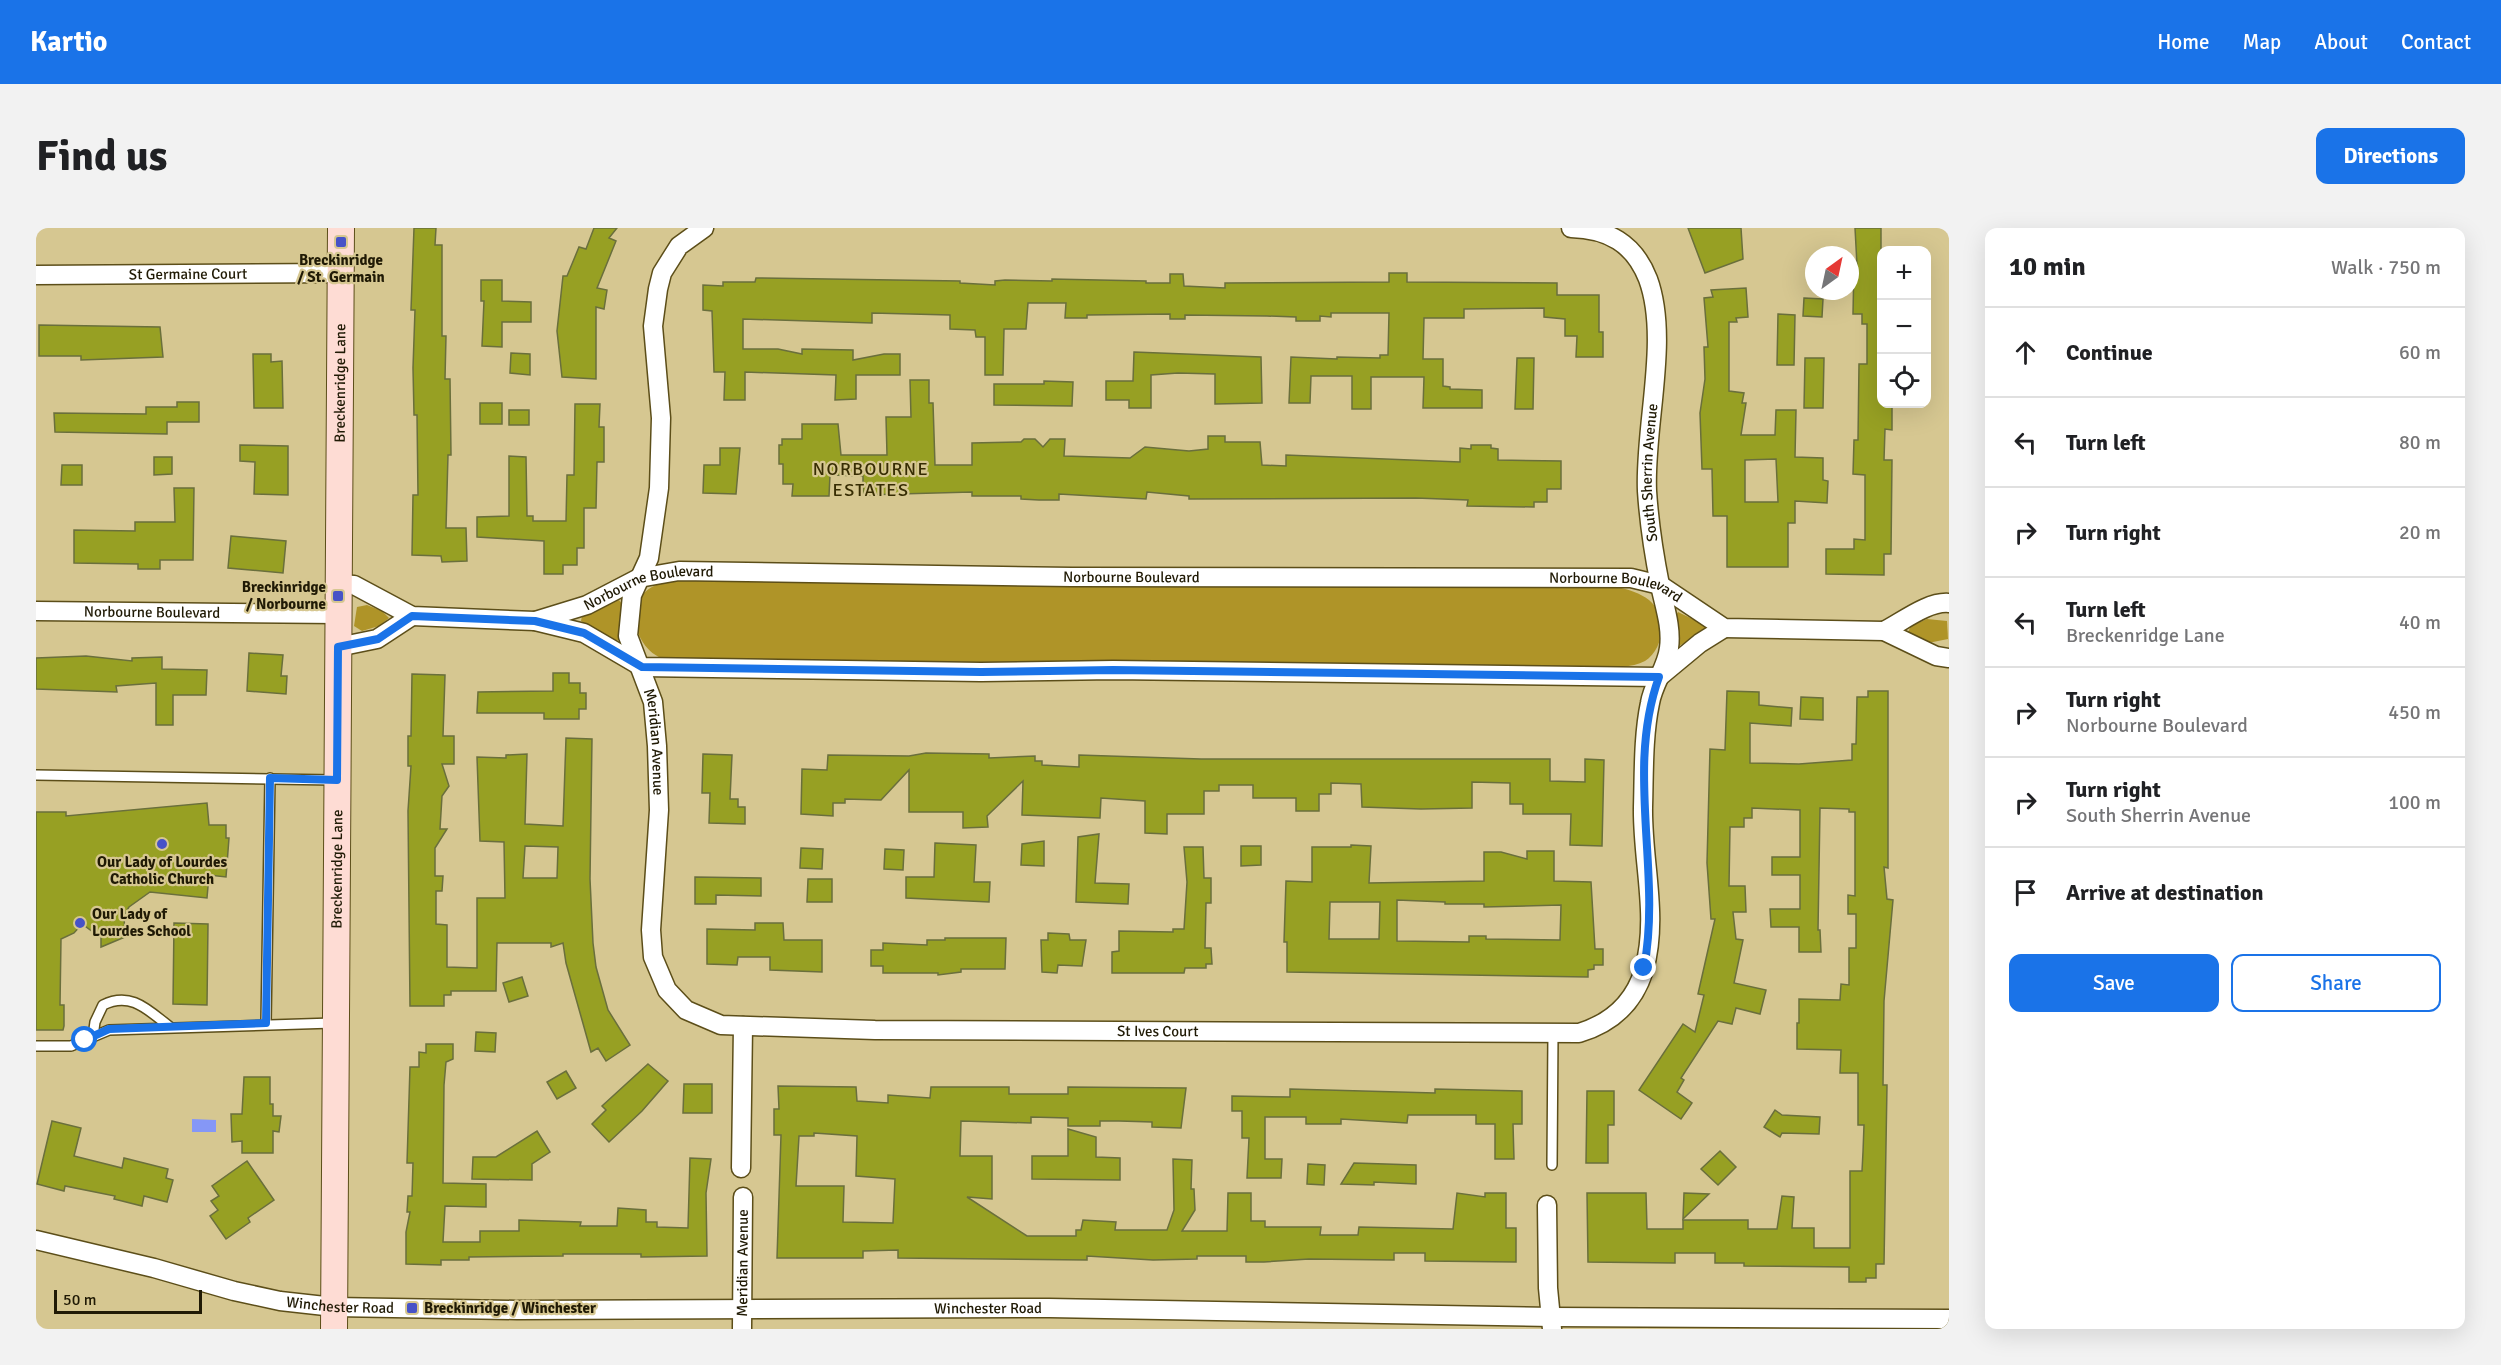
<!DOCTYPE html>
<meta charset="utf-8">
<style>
body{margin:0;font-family:Signika,sans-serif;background:#f2f2f2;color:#202124}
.controls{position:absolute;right:18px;top:18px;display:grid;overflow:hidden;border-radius:12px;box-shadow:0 6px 24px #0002}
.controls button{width:54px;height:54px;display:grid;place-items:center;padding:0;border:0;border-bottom:2px solid #e0e0e0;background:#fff;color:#202124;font:30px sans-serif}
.compass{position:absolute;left:1769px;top:18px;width:54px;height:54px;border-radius:50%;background:#fff;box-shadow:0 6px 24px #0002;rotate:33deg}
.scale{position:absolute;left:18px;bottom:15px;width:148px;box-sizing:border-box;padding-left:6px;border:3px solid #201a05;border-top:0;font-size:16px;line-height:21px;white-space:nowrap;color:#201a05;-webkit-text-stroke:4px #d6c791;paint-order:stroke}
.stop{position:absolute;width:18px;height:18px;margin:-14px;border:4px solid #1a73e8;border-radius:50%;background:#fff}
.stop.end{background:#1a73e8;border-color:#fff;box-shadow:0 2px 6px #0008}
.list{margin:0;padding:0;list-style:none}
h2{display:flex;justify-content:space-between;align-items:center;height:78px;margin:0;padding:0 24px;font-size:26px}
h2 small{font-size:20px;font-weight:400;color:#757577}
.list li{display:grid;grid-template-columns:39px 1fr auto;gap:18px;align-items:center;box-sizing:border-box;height:90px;padding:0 24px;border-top:2px solid #e0e0e0}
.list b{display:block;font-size:22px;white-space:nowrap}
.list p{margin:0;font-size:20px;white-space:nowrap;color:#757577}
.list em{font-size:20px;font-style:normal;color:#757577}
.actions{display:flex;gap:12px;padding:18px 24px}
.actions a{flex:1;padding:14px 0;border:2px solid #1a73e8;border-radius:12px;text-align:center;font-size:21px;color:#1a73e8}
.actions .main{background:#1a73e8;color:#fff}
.icon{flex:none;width:33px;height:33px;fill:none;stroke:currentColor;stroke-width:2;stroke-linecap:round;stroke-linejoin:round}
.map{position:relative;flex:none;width:1913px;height:1101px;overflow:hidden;border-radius:12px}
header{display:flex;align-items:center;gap:36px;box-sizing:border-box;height:84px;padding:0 30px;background:#1a73e8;color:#fff}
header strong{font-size:28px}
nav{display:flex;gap:33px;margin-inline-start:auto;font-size:21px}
.intro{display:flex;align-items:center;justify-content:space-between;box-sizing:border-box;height:144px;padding:0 36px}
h1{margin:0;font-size:42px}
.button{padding:15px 27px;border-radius:12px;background:#1a73e8;color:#fff;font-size:21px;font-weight:700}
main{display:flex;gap:36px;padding:0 36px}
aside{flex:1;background:#fff;border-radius:12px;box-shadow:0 6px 24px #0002}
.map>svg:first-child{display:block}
.green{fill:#af9428}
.water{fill:#8597f6}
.building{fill:#97a023;stroke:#6a6f3c;stroke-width:1.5;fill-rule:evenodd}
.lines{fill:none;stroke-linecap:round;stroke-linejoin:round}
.lane-casing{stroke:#5c4e19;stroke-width:12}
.street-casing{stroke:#5c4e19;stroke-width:21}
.secondary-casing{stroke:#5c4e19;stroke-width:28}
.lane{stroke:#fff;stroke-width:9}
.street{stroke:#fff;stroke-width:18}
.secondary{stroke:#fedcd4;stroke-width:26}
.route{stroke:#1a73e8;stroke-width:8}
.poi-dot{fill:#4752c7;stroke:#d6c791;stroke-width:2}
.labels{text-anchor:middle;stroke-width:4.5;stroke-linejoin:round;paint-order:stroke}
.poi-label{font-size:15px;font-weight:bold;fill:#201a05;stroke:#d6c791}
.street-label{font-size:15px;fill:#201a05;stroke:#d6c791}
.quarter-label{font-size:18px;letter-spacing:1.5px;fill:#372d03;stroke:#d6c791}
</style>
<header>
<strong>Kartio</strong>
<nav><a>Home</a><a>Map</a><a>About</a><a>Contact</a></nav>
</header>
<div class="intro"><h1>Find us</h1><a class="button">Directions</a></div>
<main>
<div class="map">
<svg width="1913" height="1101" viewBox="0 0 1913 1101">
<rect width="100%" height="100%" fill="#d6c791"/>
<g class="green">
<path d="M639,352L1582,359C1593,362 1604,365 1613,372C1631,387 1629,420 1609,433C1596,440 1577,439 1562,440L628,431C604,424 588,386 608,365C617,356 628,354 639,352Z"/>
<path d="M583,372L586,376L584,412L578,413L545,393L546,388Z"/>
<path d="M331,377L346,383L353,390L343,398L326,403L318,398L321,379Z"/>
<path d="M1642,384L1671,398L1672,401L1643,418L1640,416L1639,389Z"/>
<path d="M1891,391L1911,393L1912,411L1892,415L1872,404L1875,398Z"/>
</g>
<path class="water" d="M156,891L180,892V904H156Z"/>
<g class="building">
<path d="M378,0H400L399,17H406V108H410L409,151H414L415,227H412L410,300H430L431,333L406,334L405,328L376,327L377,267H382L381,187H378L377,140L379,82H375Z"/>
<path d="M558,0H581L573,10L580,13L561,60L571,62L568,81L560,79V151L526,149L521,103L527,48H531L543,19L550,21Z"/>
<path d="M1652,0H1705L1707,31L1669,45Z"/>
<path d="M1819,0H1845V176H1856V202L1849,201L1848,232H1856L1855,326H1848V347L1790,346V321H1818V311L1829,312V247L1817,246L1818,212H1822L1823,136H1831V96H1826V86H1817L1818,36L1821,37Z"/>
<path d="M1353,45H1371V54L1521,55V67H1563V104H1567V129H1540L1541,108H1529V91L1508,89V80L1428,81V90H1388L1387,131H1407V158L1414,159V161L1446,162V180H1387L1388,149H1335V181H1316V148H1275L1274,175H1253L1255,129L1301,131V129L1344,130V127H1352L1353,85H1295V89L1284,88V93H1260V89L1231,88L1149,87V91H1134V86L1051,87V90H1029L1030,75H992L990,101H968L967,147H949V109H940L939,102L914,101V87L836,85V95L707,91V121H742L766,126V121L817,122V132L848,126H864V147H820V171L799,172L800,147L709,144V172H688L689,144H678L676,83L667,82V57L687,58V54H719L720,50L924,53V55L959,57V53L969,52L1016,53V51L1110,53V55H1134V46H1147L1148,58L1189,60V55L1353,54Z"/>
<path d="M445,52H466V73L495,74V94H466V119L446,118L448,73H445Z"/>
<path d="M1710,60L1712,89L1700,90L1701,94H1693V163L1708,165L1706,175H1710L1705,207H1739L1740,182H1760L1759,229L1787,230V252L1792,253L1791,275L1759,273V295H1752V339H1691V288H1677L1676,241H1666L1664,185L1669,151L1668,119H1672L1668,70L1677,69L1675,62ZM1740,231L1742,274H1709V232Z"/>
<path d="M1768,70L1787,71L1786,89L1767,88Z"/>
<path d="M1742,86L1759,87L1758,137H1741Z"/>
<path d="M3,97L124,99L127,129L45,132V128H3Z"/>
<path d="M1098,124L1225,129L1226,175L1179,176V146L1142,145L1115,147V180H1093V172H1070V153H1097Z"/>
<path d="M475,125L494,126V147L474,145Z"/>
<path d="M217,126H235V134L246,133L247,180H218Z"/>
<path d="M1481,130H1498L1497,181H1479Z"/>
<path d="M1769,130H1788L1787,180H1768Z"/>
<path d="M874,152H893V175H897L899,237H936V215L985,214L988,211H999L1007,219L1014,211H1029L1028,228L1094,230L1109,219L1153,223L1172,221V208H1189V214H1224L1226,237L1250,238V227L1424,234V220L1435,221V217H1455V220L1462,221V232L1525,233V261H1511V274H1498V279L1431,278L1432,272L1380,270L1153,271V268L1111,264L1110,271L1023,266V272H1003L985,271V268H936V264L827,267V248L794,247L793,268H756L757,256H747V236H743V217H746V211H766V196H802L805,227H851L850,189H875Z"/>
<path d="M1008,153L1037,154L1036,178L958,177V156H1008Z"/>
<path d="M141,174H163V194H131V206L19,204L18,185L110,186V179H141Z"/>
<rect x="444" y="175" width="22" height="21"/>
<path d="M539,176H564L563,199H568V234H561L560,280H548V320H541V337H527V346H508V313L441,309V289L473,288V228L490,229L491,288H497V293H530L531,247H538Z"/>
<rect x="473" y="182" width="20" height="15"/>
<path d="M204,217L252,218V267L218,266L219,234L204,233Z"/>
<path d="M684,220H704L700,266L667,265L668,237H684Z"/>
<path d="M118,229H136V246L118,247Z"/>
<path d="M26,237H46V257H25Z"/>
<path d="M138,260H158L157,332H124V341H102V336L38,335V302L99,303V294H139Z"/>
<path d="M195,308L250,313L247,345L192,340Z"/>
<path d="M213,425L247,427L245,448H251L250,466L211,463Z"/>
<path d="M50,428L96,433V430L126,429V441L171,442L170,467H137V497H120V455L80,458L81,464L0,461V430Z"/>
<path d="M517,445H533V455H544V465H550V481H543V491H508V485H441L442,464L517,463Z"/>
<path d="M376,446L409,447L407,508H418V536H406L413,558L406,568L404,601H411L399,620V648H407L406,663H400V696L411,697V739L441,740V670H469L468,614L444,613L441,529L470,530V527L491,526L489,596L527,598L530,510L556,511L554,651L557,715L560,739L572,782L594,817L570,833L562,820L555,824L530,735L527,715L515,719V715H461L460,763H415V767H408V778H374L372,583L375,538H372V508H375ZM489,618L522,619L521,650H487Z"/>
<path d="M1691,463L1723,464V477L1756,480L1755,498L1714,495V535L1763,536L1816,532V516H1820L1821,469H1832V463H1852V640L1848,639L1851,671L1857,672L1848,773L1847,857H1851L1848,1036H1840V1050H1830V1054H1813V1039L1708,1038V1035H1679V1025H1639V1035L1552,1034L1551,965H1610L1611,1001H1647V992H1712V1001H1741L1746,968L1758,969L1756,1000H1778V1020H1814V943H1826L1827,924L1828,897H1822V845H1804L1805,822L1761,821V795H1763V771L1804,772L1805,756L1813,757V720H1820V686H1812V667L1819,668V584H1813V581L1784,580L1782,702H1784L1785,724H1763V699H1735L1734,681H1764V647H1736V629H1764V582L1716,580V590H1708V599H1694L1693,658H1709L1710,684H1697L1700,711L1707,712L1698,755L1730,762L1724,786L1700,780L1696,796L1682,793L1645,850L1648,852L1641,864L1656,875L1645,891L1603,862L1647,796L1659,804L1668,767L1662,766L1679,691H1675L1671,635L1674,521L1689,522Z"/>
<path d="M1765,469L1787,470V492L1764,491Z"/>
<path d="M890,525L953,526V530L999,528V533H1006V537L1043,539V527L1165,531H1514V553L1549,554V531L1568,532L1566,618L1534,617L1535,586H1487V576H1474V555L1436,554V580L1385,581L1326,579L1325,556L1295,555V566H1283V583H1260V570H1217V557H1183V563H1168V586H1131V606L1109,605V573L1065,570L1064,590L986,587L987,553L951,588L952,599L927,600V584H873V542L845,572L809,571V575H797V588L765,586L766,541L791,542L792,527L873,528Z"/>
<path d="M667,526L696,527L694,571H702V579H709V596L673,595L674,565H666Z"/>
<path d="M171,575L173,597H190V610H193L190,649L173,647L171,670L114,664L93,679L88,687L89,709L65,719V710L46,696L38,705L25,711L24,777H28V798L27,802H0V584H30V588Z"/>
<path d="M1063,606L1059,655L1093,656L1092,676L1040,674L1042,609Z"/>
<path d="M1008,613V638L985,637L986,616Z"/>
<path d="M899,615L940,617L938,654H954L953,674L870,670V649H898Z"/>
<path d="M1315,617L1335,618L1333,655L1448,653V624H1465L1491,631V623H1518V653L1555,654L1559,721H1567V737H1558V741L1552,742V749L1251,744V714H1248L1250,653L1276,654V619H1315ZM1361,672L1409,674V676H1448V679L1525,677L1524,712L1450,711V708H1433V714L1361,713ZM1294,674H1344L1343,711H1293Z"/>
<path d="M1205,618H1225V637L1205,638Z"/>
<path d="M1148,619H1167L1168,650H1175V675H1170L1169,720H1175L1176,736H1170V740H1149L1148,745H1076V724L1083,723V703L1137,704V701H1148L1151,654Z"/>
<path d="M765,620L787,621L786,641L764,640Z"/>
<path d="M849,621L868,622L867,642L848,641Z"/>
<path d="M659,649L725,650V668L680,667V676H659Z"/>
<path d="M772,651H796V674H771Z"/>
<path d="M138,695L172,696L171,777L137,776Z"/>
<path d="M719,695H747L748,712H786V744L734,742V729H702L701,737L671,736V701L719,702Z"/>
<path d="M1012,705L1033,706L1034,712H1050L1046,738L1022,737L1021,745L1006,744L1005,712H1012Z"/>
<path d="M909,710H970L969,741H925V744L902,747V745H847V738H835V722H847V715L891,717V712H909Z"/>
<path d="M486,749L492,768L473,774L467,755Z"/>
<path d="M440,804L460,805L459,824L439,823Z"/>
<path d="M390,816H417V831L410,834L408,857L407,955L450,956V979L409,978L407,1014H444V1003H483V992L545,994L544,998H581L582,980L610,982V994H621V999L652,1000L654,930L675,931L670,965L671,1028L605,1029V1026H527V1028L433,1029V1032H405V1037L370,1036V1004L374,984H371L372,968H376L377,935H371L374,839H383V824L390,825Z"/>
<path d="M612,836L632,853L606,883L573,914L556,896L570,882L566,878Z"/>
<path d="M530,843L540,860L521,871L511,854Z"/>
<path d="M208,849H234V876H237V888H245L243,904L237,903V925H206V913L196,914L195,886H206Z"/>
<path d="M648,856H676V885H647Z"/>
<path d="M742,858L820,859L821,873L852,875V867L894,870L895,859H973V866H1032V859L1150,860L1145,900L1116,899V894L1083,893H1064V898H1032V890L995,889V895L925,893L924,928H956V971L931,969L991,1008H1040V1002H1045L1047,992L1080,994L1079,1002H1131L1138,982L1137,931L1156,932L1155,961H1158L1159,982L1146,1003H1191L1192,965H1215V993H1229V999H1285L1284,1007H1322L1323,999L1417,1001L1421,965L1449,969V965H1470V1000H1480V1034L1389,1033V1025H1358V1032L1273,1031L1228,1034H1210V1028H1161V1031L1117,1032L1051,1028V1032L862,1030V1022L827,1023V1030H741L745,907H738V881H743ZM778,905L821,908L820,948L859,951L857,995L807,994L808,958H760L763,908H778Z"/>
<path d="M1254,861L1399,865V861L1486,863V896H1477L1478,931H1459V896H1440V887H1372L1371,895L1305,891V896H1270V889H1229V931H1246L1245,950H1211L1213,910H1206V883H1196V868L1254,869Z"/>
<path d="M1551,863H1578V897H1572V935H1550Z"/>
<path d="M1739,882L1746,887L1784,889L1783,906L1746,905L1744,909L1728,899Z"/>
<path d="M16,893L45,900L38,928L86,940L88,930L132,941L130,950L137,952L131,974L108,968L106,978L78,971L79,968L29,958L28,963L1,956Z"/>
<path d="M1032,901L1060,909V929L1084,930V952L996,951V928H1032Z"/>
<path d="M501,903L514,924L496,936V952L436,951L437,929H460Z"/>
<path d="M1684,923L1700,939L1682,957L1665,941Z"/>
<path d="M211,933L238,972L212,990L214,994L190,1011L174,988L182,982L175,973L183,968L176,958Z"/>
<path d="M1318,935L1380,937V956L1338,954V957L1305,956Z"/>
<path d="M1272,936L1289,937L1288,957L1271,956Z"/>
<path d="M1648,965L1673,966L1647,991Z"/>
</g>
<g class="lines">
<defs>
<g id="lane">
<path d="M0,547L299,552"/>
<path d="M230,795L234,550"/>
<path d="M57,808L59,794L67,777C95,763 112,782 134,799"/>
<path d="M0,818H35L73,802L297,795"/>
<path d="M1516,937L1517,805"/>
</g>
<g id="street">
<path id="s1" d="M668,0L643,18L626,45L622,61L617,98L625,190L623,260L613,330L596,367L592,408L617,474L621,518L623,582L615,702L617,729L631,762L650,782L685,797L839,802L1543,805C1576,795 1598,775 1608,742C1623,688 1606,634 1607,579C1608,546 1607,508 1614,475C1617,456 1631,439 1633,420C1636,399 1628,377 1624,357C1618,327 1613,293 1611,263C1608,198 1634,111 1612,51C1598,15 1572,1 1535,0"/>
<path id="s2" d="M0,47L304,45"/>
<path d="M302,356L318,357L376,388L499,393L548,405L606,439L945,444L1077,442L1623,449L1664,415L1688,400"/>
<path id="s3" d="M0,383L302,386"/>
<path id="s4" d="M499,393L551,377L603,350L643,343L1036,349L1595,350L1624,357L1688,400L1848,403L1900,428L1913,430"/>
<path d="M1848,403C1866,394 1892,373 1913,375"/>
<path d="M302,419L341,411L376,388"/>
<path d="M705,940L707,798"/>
<path d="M1511,977L1512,1060L1516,1101"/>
<path id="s5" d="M0,1012L118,1040L198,1063L244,1073L298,1079L481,1082L1013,1080L1516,1089L1913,1091"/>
<path id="s6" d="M706,1101L707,969"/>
</g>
<g id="secondary">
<path id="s7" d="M298,1101L305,0"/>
</g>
</defs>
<use href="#lane" class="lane-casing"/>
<use href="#street" class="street-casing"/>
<use href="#secondary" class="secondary-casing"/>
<use href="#lane" class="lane"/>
<use href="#street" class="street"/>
<use href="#secondary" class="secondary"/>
</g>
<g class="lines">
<path class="route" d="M49,812L73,801L230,795L234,550L301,552L302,419L342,411L376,388L499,393L548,405L606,439L945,444L1077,442L1623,449C1589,543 1626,644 1608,740"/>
</g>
<g class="poi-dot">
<rect x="299" y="8" width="12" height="12" rx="3"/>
<rect x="296" y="362" width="12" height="12" rx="3"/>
<circle cx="126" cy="616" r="6"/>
<circle cx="44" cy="695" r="6"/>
<rect x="370" y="1074" width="12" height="12" rx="3"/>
</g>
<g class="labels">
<g class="poi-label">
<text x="305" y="37">Breckinridge<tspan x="305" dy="17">/ St. Germain</tspan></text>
<text x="290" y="364" text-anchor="end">Breckinridge<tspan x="290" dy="17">/ Norbourne</tspan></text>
<text x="126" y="639">Our Lady of Lourdes<tspan x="126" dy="17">Catholic Church</tspan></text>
<text x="56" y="691" text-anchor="start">Our Lady of<tspan x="56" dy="17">Lourdes School</tspan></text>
<text x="388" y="1085" text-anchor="start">Breckinridge / Winchester</text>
</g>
<g class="street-label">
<text dy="5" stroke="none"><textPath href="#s2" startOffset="152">St Germaine Court</textPath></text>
<text dy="5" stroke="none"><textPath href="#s7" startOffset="946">Breckenridge Lane</textPath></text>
<text dy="5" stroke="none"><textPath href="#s1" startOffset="2316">South Sherrin Avenue</textPath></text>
<text dy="5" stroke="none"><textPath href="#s4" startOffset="606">Norbourne Boulevard</textPath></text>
<text dy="5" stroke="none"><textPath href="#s4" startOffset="120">Norbourne Boulevard</textPath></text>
<text dy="5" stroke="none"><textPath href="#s4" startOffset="1092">Norbourne Boulevard</textPath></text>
<text dy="5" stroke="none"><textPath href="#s3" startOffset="116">Norbourne Boulevard</textPath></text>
<text dy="5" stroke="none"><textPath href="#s1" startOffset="542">Meridian Avenue</textPath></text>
<text dy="5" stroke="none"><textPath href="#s7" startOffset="460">Breckenridge Lane</textPath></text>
<text dy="5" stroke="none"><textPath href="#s1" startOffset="1296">St Ives Court</textPath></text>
<text dy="5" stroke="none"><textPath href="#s6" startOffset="66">Meridian Avenue</textPath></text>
<text dy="5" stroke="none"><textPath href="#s5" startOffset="312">Winchester Road</textPath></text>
<text dy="5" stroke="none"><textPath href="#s5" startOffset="960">Winchester Road</textPath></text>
</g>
<g class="quarter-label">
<text x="835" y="247">NORBOURNE<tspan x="835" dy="21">ESTATES</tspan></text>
</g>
</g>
</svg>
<div class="controls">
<button>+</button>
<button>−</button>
<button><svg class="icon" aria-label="locate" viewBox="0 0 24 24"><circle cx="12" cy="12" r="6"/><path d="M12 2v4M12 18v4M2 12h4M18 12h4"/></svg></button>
</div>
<svg class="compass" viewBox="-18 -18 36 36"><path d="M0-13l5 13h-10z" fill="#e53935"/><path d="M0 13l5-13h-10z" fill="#757577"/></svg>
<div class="scale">50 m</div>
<div class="stop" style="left:49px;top:812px"></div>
<div class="stop end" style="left:1608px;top:740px"></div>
</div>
<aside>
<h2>10 min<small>Walk · 750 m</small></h2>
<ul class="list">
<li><svg class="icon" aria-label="ahead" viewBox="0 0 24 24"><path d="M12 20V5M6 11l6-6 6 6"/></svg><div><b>Continue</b></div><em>60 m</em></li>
<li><svg class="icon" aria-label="left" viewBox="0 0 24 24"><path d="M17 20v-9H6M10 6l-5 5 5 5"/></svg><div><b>Turn left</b></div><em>80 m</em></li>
<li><svg class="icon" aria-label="right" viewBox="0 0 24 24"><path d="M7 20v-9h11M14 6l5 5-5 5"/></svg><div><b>Turn right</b></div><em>20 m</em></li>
<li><svg class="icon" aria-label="left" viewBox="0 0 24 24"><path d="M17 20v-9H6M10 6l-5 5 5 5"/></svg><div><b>Turn left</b><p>Breckenridge Lane</p></div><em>40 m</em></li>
<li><svg class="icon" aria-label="right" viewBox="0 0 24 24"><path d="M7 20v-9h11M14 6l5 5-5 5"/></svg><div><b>Turn right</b><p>Norbourne Boulevard</p></div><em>450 m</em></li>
<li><svg class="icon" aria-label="right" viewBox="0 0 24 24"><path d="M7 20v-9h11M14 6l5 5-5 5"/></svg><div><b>Turn right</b><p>South Sherrin Avenue</p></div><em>100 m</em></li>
<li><svg class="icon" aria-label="arrive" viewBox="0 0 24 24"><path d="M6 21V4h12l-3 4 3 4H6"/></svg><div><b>Arrive at destination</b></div></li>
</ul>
<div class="actions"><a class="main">Save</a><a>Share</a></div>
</aside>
</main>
